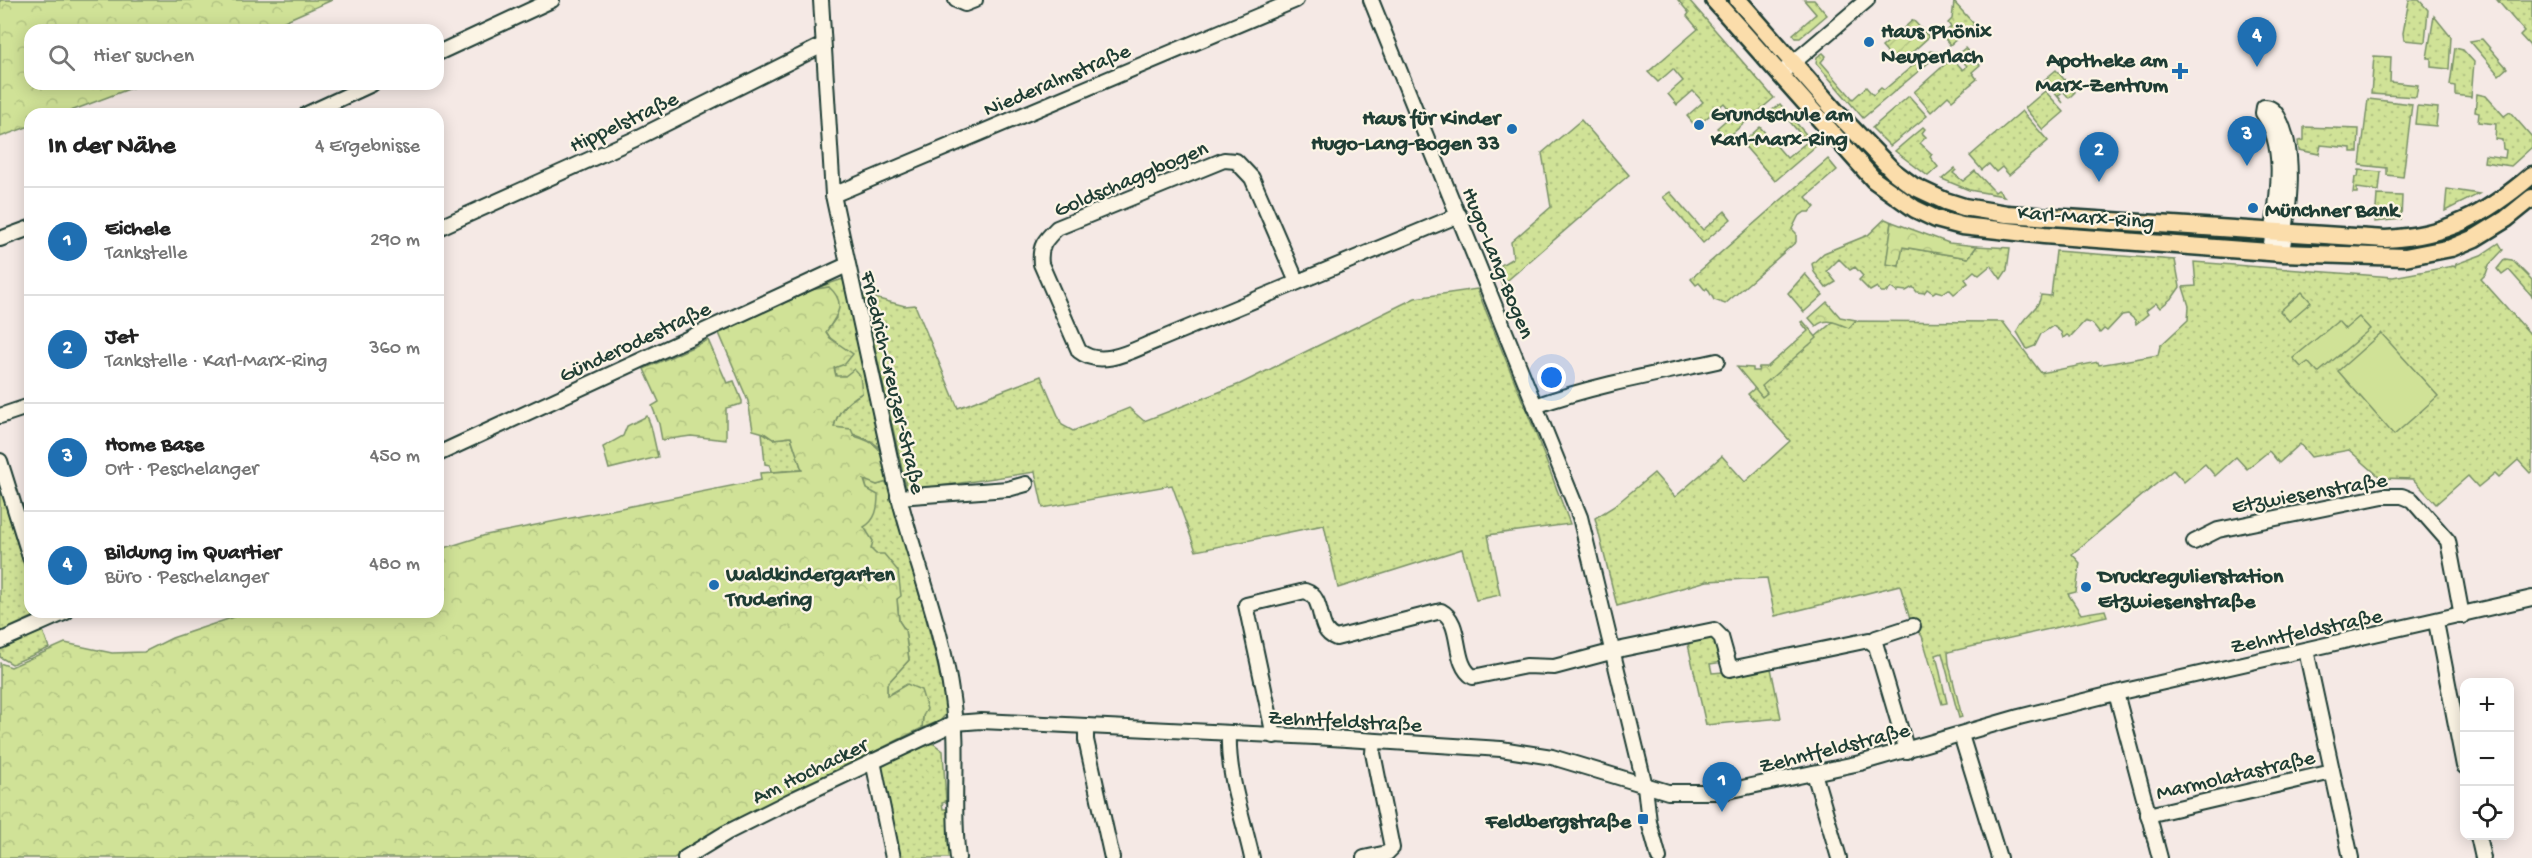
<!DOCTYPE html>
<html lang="de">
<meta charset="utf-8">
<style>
body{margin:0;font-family:"Gochi Hand",sans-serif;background:#f2f2f2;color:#222}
.controls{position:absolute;right:18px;bottom:18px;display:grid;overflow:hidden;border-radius:12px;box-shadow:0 3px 15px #0003}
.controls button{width:54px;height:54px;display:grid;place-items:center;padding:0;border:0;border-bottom:2px solid #e0e0e0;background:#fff;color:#222;font:30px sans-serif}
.you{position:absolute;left:1552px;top:378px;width:21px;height:21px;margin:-15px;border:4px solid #fff;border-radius:50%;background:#1a73e8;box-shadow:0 0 0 9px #1a73e833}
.badge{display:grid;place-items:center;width:39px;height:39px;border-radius:50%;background:#1f6fb2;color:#fff;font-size:20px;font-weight:700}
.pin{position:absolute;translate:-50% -50px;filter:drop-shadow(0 2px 3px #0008)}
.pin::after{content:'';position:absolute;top:32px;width:21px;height:18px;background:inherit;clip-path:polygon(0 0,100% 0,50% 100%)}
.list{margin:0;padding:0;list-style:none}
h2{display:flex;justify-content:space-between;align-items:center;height:78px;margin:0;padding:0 24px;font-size:26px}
h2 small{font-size:20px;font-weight:400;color:#767676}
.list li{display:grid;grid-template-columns:39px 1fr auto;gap:18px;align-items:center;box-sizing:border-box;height:108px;padding:0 24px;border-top:2px solid #e0e0e0}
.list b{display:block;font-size:22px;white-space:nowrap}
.list p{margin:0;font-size:20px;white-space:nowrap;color:#767676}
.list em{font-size:20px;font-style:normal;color:#767676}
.icon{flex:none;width:33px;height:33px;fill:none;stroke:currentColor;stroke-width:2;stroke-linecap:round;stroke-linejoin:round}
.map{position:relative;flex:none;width:2532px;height:858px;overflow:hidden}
.search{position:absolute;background:#fff;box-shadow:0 3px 15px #0003;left:24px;top:24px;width:420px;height:66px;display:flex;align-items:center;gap:15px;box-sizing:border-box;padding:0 21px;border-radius:18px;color:#767676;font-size:22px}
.panel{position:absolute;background:#fff;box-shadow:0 3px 15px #0003;left:24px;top:108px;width:420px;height:510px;border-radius:18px}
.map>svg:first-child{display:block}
.grass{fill:url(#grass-dots);stroke:#789066;stroke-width:1.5}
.forest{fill:url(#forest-crowns);stroke:#789066;stroke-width:1.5}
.garden{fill:url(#garden-furrows);stroke:#789066;stroke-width:1.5}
.pitch{fill:#d0e297;stroke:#789066;stroke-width:1.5}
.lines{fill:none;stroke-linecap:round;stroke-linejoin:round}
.minor-casing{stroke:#1f3d34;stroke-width:18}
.major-casing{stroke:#1f3d34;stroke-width:21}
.minor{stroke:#fcf5e5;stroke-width:14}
.major{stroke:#fbddab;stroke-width:16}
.poi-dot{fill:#1f6fb2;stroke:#fcf5e5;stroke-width:2}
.labels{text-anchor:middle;stroke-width:4.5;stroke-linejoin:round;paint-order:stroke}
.poi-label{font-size:22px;font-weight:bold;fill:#1f3d34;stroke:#fcf5e5;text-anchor:start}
.street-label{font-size:22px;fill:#1f3d34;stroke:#fcf5e5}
</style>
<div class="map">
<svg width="2532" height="858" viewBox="0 0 2532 858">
<defs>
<pattern id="grass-dots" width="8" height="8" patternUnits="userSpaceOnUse" patternTransform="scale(1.5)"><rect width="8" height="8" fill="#d0e297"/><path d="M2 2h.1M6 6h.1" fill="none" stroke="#b2c383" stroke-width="1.8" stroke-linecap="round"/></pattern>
<pattern id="forest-crowns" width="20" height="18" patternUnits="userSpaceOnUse" patternTransform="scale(1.5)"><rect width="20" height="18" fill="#d0e297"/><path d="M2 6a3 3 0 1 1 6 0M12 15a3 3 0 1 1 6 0" fill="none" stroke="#b2c383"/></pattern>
<pattern id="garden-furrows" width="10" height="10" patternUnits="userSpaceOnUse" patternTransform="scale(1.5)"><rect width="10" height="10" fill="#d0e297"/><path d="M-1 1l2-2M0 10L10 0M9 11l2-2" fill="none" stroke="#b2c383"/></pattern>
</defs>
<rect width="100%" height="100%" fill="#f5e9e5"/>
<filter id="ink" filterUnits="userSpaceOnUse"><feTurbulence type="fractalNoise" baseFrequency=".0167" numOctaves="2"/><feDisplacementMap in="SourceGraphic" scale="12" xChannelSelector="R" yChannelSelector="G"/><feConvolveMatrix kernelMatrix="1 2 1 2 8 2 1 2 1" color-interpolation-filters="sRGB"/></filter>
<g filter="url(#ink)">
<g class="grass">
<path d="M1678,0H1689L1774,98L1727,138L1717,128L1733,114L1724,103L1696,127L1687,116L1703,102L1693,91L1677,105L1668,94L1683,81L1673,69L1658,82L1648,72L1698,29L1687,16L1689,13Z"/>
<path d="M1804,0H1814L1827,15L1800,38H1796L1793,34L1816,14Z"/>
<path d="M2409,0H2419L2428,10L2425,42L2404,40L2403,33Z"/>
<path d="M2497,0H2532V48L2520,35L2524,31Z"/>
<path d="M1954,2L1974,24L1950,45L1942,35L1951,27L1948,23L1952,19Z"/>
<path d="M2434,16L2451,37L2449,69L2431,67V58H2427Z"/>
<path d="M2482,39L2507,68L2499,75L2470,41Z"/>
<path d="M1965,48L1980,65L1972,72L1977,79L1952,100L1948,96L1931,112L1914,92L1952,58L1963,70L1967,66L1957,55Z"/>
<path d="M2455,48L2463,50L2474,62L2471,97L2455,95V86L2450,85Z"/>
<path d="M1930,51L1940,53L1863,118L1816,63L1817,57L1823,53L1826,56L1821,62L1853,99L1866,87L1873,95L1881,88L1884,90Z"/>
<path d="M2374,56L2391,57L2390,82L2418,85L2416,97L2371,94Z"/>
<path d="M2056,70L2075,92L2069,98L2063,91L2058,96L2063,103L2044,80Z"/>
<path d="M2045,91L2064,112L2043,130L2025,108Z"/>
<path d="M2477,94L2486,96L2504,116L2510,112L2532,137V147L2511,166L2484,162L2485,155L2505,158L2506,150L2503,149L2502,140L2495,139L2496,124L2478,122L2479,113L2475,112Z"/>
<path d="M1909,96L1927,116L1890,146L1872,128Z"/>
<path d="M2368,99L2412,104L2403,177L2387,175V168L2360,165Z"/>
<path d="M1780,104L1816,146L1775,181L1742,143L1760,127L1787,158L1807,142L1779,109L1774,114L1771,111Z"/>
<path d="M2417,106L2438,108L2436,126L2415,124Z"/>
<path d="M2022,111L2048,141L2009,175L2002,167L1996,172L1989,164L1982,170L1970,156Z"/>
<path d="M1581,120L1629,175L1502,285L1496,268L1513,258L1511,242L1551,207L1542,153Z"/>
<path d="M1923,127L1925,129L1922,133L1926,137L1920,143L1932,154L1930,157L1938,167L1928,176L1895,151Z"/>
<path d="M2304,127L2359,129L2358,152H2351V148L2321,145L2319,154L2299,150L2298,141L2304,140Z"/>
<path d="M1828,159L1837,170L1806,197L1815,207L1810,212H1805L1798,217L1792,229L1796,233V242L1789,248L1725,304L1714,300L1707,288L1705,290L1699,283L1696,285L1691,279L1694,276Z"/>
<path d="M1955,168L1956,170L1953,173L1963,181L1975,171L1995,192L1998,190L2004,196L1969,190L1942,179Z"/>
<path d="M2359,170L2381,172L2379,191L2357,188V193H2353L2355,177H2358Z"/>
<path d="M2447,189L2479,194L2445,211Z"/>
<path d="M1670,192L1703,230L1725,211L1731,219L1703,243L1663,197Z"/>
<path d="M2377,195L2402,196L2401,219L2375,222Z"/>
<path d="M1941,205L2250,236V240L2182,235L2158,238L1984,224L1937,212Z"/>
<path d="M1885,219L1892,222L1887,264L1899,266L1902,247L1968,258L1977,246L2010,248L2007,270L2001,279L1991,265L1979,275L1974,271L1965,279L1968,283L1954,294L1949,289L1943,293L1936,291L1933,293L1927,289L1924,293L1917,292L1913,287L1906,291L1899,290L1897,292L1891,288L1887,292H1881L1877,287L1870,291L1859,280L1863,276L1855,267L1850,270L1839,259L1827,271L1836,282L1826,288L1814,272L1812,264L1824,253L1868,235Z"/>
<path d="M2499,243L2503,250L2489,265L2486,274L2481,279L2532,336V471L2530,473L2518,460L2499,477L2495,473L2478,487L2468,476L2436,504L2413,479L2381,478L2349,450L2311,457L2300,444L2279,463L2269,451L2247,469L2236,457L2215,476L2205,464L2184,482L2173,470L2072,554L2080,563L2076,592L2068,594L2081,614L2105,610L2107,616L1948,652L1949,664L1962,717L1959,718L1942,653L1936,655L1947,703L1942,704L1922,636L1911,623L1900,585L1775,616L1767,578L1707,581L1617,606L1595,518L1613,507L1654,473L1675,497L1722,456L1745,482L1790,441L1748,394L1834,321L2003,322L2041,373L2098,362L2099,365L2158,355L2160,346L2188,320L2189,306L2183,287L2196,286L2194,262L2393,277L2453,266L2455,267L2456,264L2481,255Z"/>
<path d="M2056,251L2175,260L2180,287L2173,297L2160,308L2156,303L2146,311L2148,314L2136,324L2135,320L2128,314L2122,315L2107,331L2104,329L2100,333C2095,327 2093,321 2084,322L2070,337L2067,335L2063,338L2061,332L2053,326L2041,334L2035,346L2027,349L2017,332C2022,315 2039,311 2041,295L2051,296Z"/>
<path d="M2505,259L2512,260L2532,280V296L2509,270L2502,275L2497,269Z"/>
<path d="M1805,274L1823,295L1804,312L1788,293Z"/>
<path d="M843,279L848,298L880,448L871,441L834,427C837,411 848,401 862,393L845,376L836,377L830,338L826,331L836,318L829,287L810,290Z"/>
<path d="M1477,289L1534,429L1570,524L1488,535L1500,595L1476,600L1462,549L1338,588L1324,525L1196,551L1172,485L1043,508L1035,472L907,491L863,295L905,306L915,305L958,408L1041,376L1062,425L1073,431L1129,408L1144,421L1240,384L1415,298Z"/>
<path d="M762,432L773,439L791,437L802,470L771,472L770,465L765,464Z"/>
<path d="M864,479L877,485L887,482C908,559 934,634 947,713L940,721L922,728L923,716L887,697V684L909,660L905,630L899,621L897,599L871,549L864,527L867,489Z"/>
<path d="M0,486L30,585V612H38L39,614L0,632Z"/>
<path d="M43,631L49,648L12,664L0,657V649Z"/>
<path d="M1713,637L1717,640L1724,662L1710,664L1712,673L1771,668L1781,718L1706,725L1687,640Z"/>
<path d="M927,743L934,744L943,751L946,802L942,803L943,809H947L950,858H899L880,767Z"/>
</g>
<g class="forest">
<path d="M0,0H332L264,30H30V84H142L63,114H30V126L0,137Z"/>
<path d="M1892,222L1949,243L1977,246L1968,258L1903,247L1899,266L1886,264Z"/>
<path d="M829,287C847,303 838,315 826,332L830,338L853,354L845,364L834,368L836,376H845L854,369L860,376L862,393C848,401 837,411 834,427L851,429L854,436C886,445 881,453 887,482L877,485L864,480L867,489L878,495C878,508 876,520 864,527L873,541L871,549L876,554H884L898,571L901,596L897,599L899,621L905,630L909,660L887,684V696L907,684L921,690L927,709L923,716L922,728L722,828L674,858H0V663L11,667L65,643L112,653L144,652L172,638L249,612H438V550L486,535L761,480L760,473L802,470L791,437L773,439L764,433L753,430L748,401L719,333L810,290Z"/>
<path d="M1827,302L1840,317L1856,320L1849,328C1837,323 1827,317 1816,326L1809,318Z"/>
<path d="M1803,321L1817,338L1762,386L1767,393L1762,397L1737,367L1753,368V371H1758L1759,367H1767L1808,331L1801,322Z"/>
<path d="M708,340L727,383L734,381L742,401V404L726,408V440L691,436L662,440L659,424L652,406L659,402L644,369Z"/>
<path d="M647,416L651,426L658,457L609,469L603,447L623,436L627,426Z"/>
</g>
<path class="garden" d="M1913,20L1929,37L1898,65L1882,47Z"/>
<g class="pitch">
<path d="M2302,292L2311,302L2289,321L2280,311Z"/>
<path d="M2359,317L2370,329L2318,373L2308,362L2301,367L2293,358L2338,321L2345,329Z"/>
<path d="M2381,333L2438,396L2394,435L2338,371Z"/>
</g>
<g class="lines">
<defs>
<g id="minor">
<path d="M821,0L833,195L895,481C912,554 942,623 952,698C960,751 951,805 958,858"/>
<path d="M956,0L965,4L975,0"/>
<path d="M1371,0L1580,517L1645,786L1649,822L1659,858"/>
<path d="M438,53L552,0"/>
<path d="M1786,69L1867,0"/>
<path d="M307,114L372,84"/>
<path d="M833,195L1296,0"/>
<path d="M438,228L635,139L823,45"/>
<path d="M0,239L30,228"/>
<path d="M2270,252C2275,207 2290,152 2263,113L2264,107C2272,107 2274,111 2278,117C2298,153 2288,213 2282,253"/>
<path d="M1297,282L1252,178L1236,161L1224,160L1057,228C1045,240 1039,246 1041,264L1079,351C1103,370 1136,348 1161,339L1459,215"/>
<path d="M1535,406C1595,385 1656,374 1717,361"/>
<path d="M0,416L30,406"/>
<path d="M438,454L847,265"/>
<path d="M0,461L30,557"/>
<path d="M898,497L1008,489L1026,484"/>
<path d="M2194,542L2218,530L2383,496H2402L2412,500L2448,541L2462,616"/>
<path d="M2436,622L2464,766"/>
<path d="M0,641L66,612"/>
<path d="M1872,642L1876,638L1913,626"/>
<path d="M2306,650L2351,858"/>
<path d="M2116,693L2160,858"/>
<path d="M1086,726V740L1112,858"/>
<path d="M1229,733C1227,775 1243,817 1252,858"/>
<path d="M1961,735L1999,858"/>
<path d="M1274,736L1246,605L1305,591C1327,598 1314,630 1336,638L1441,611C1464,623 1451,663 1473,677L1526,666L1554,667L1622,649L1714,630L1721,637L1730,669L1869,640L1876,646L1907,751"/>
<path d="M873,761L893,858"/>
<path d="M1814,773L1839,858"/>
<path d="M2148,815L2332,772"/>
<path d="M2478,836L2483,858"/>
<path d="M685,858L726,833L796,798L955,723L981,721L1315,737L1501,749L1552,757L1668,792H1723L1860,763L2019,717L2116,693L2532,598"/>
<path d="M1364,858L1387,853L1392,848L1373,753L1374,741"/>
</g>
<g id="major">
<path d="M1714,0L1874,180L1915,209L1936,219L1962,226L2044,235L2282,253L2405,257L2451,248L2475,238L2506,219L2532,198"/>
<path d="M1738,0L1837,113L1893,171L1913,186L1945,201L1964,207L2007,214L2385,239C2447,236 2485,215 2532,175"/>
</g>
</defs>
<use href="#minor" class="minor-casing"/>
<use href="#major" class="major-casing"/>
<use href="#minor" class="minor"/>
<use href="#major" class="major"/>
</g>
</g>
<g class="poi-dot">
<circle cx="1869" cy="42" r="6"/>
<path d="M2177 62h6v6h6v6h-6v6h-6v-6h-6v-6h6z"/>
<circle cx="1699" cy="125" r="6"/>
<circle cx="1512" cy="129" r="6"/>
<circle cx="2253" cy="208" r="6"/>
<circle cx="714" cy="585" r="6"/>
<circle cx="2086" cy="587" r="6"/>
<rect x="1637" y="813" width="12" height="12" rx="3"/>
</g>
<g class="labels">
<g class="poi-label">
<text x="1881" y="37">Haus Phönix<tspan x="1881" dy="25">Neuperlach</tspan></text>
<text x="2168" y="66" text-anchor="end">Apotheke am<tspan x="2168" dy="25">Marx-Zentrum</tspan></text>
<text x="1711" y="120">Grundschule am<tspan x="1711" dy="25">Karl-Marx-Ring</tspan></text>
<text x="1500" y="124" text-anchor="end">Haus für Kinder<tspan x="1500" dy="25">Hugo-Lang-Bogen 33</tspan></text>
<text x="2265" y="216">Münchner Bank</text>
<text x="726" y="580">Waldkindergarten<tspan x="726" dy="25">Trudering</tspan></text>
<text x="2098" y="582">Druckregulierstation<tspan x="2098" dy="25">Etzwiesenstraße</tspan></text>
<text x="1631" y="827" text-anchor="end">Feldbergstraße</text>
</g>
<g class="street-label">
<text transform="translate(1056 78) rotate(-23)" y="8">Niederalmstraße</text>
<text transform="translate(623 120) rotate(-25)" y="8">Hippelstraße</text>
<text transform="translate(1130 177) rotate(-23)" y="8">Goldschaggbogen</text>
<text transform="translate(2086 215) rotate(4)" y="8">Karl-Marx-Ring</text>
<text transform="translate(1500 262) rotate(68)" y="8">Hugo-Lang-Bogen</text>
<text transform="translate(634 340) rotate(-25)" y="8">Günderodestraße</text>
<text transform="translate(895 382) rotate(77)" y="8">Friedrich-Creuzer-Straße</text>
<text transform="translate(2309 491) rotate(-10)" y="8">Etzwiesenstraße</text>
<text transform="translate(2306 629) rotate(-12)" y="8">Zehntfeldstraße</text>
<text transform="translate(1345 719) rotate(3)" y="8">Zehntfeldstraße</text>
<text transform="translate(1834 746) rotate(-14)" y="8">Zehntfeldstraße</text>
<text transform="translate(809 769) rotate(-26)" y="8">Am Hochacker</text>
<text transform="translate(2235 773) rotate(-13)" y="8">Marmolatastraße</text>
</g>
</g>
</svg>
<div class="controls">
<button>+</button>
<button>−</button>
<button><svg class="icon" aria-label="locate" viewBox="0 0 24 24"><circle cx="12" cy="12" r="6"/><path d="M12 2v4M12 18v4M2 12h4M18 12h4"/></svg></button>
</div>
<div class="you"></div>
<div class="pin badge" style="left:1722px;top:812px">1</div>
<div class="pin badge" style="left:2099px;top:182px">2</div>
<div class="pin badge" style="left:2247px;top:166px">3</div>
<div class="pin badge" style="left:2257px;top:67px">4</div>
<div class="search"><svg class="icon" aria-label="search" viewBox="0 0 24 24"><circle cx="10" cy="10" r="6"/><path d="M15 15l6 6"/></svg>Hier suchen</div>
<section class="panel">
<h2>In der Nähe<small>4 Ergebnisse</small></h2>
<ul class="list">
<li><span class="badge">1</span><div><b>Eichele</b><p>Tankstelle</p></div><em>290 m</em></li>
<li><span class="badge">2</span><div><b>Jet</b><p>Tankstelle · Karl-Marx-Ring</p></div><em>360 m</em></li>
<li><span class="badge">3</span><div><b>Home Base</b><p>Ort · Peschelanger</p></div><em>450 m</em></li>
<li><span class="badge">4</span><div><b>Bildung im Quartier</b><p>Büro · Peschelanger</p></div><em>480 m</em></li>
</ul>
</section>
</div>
